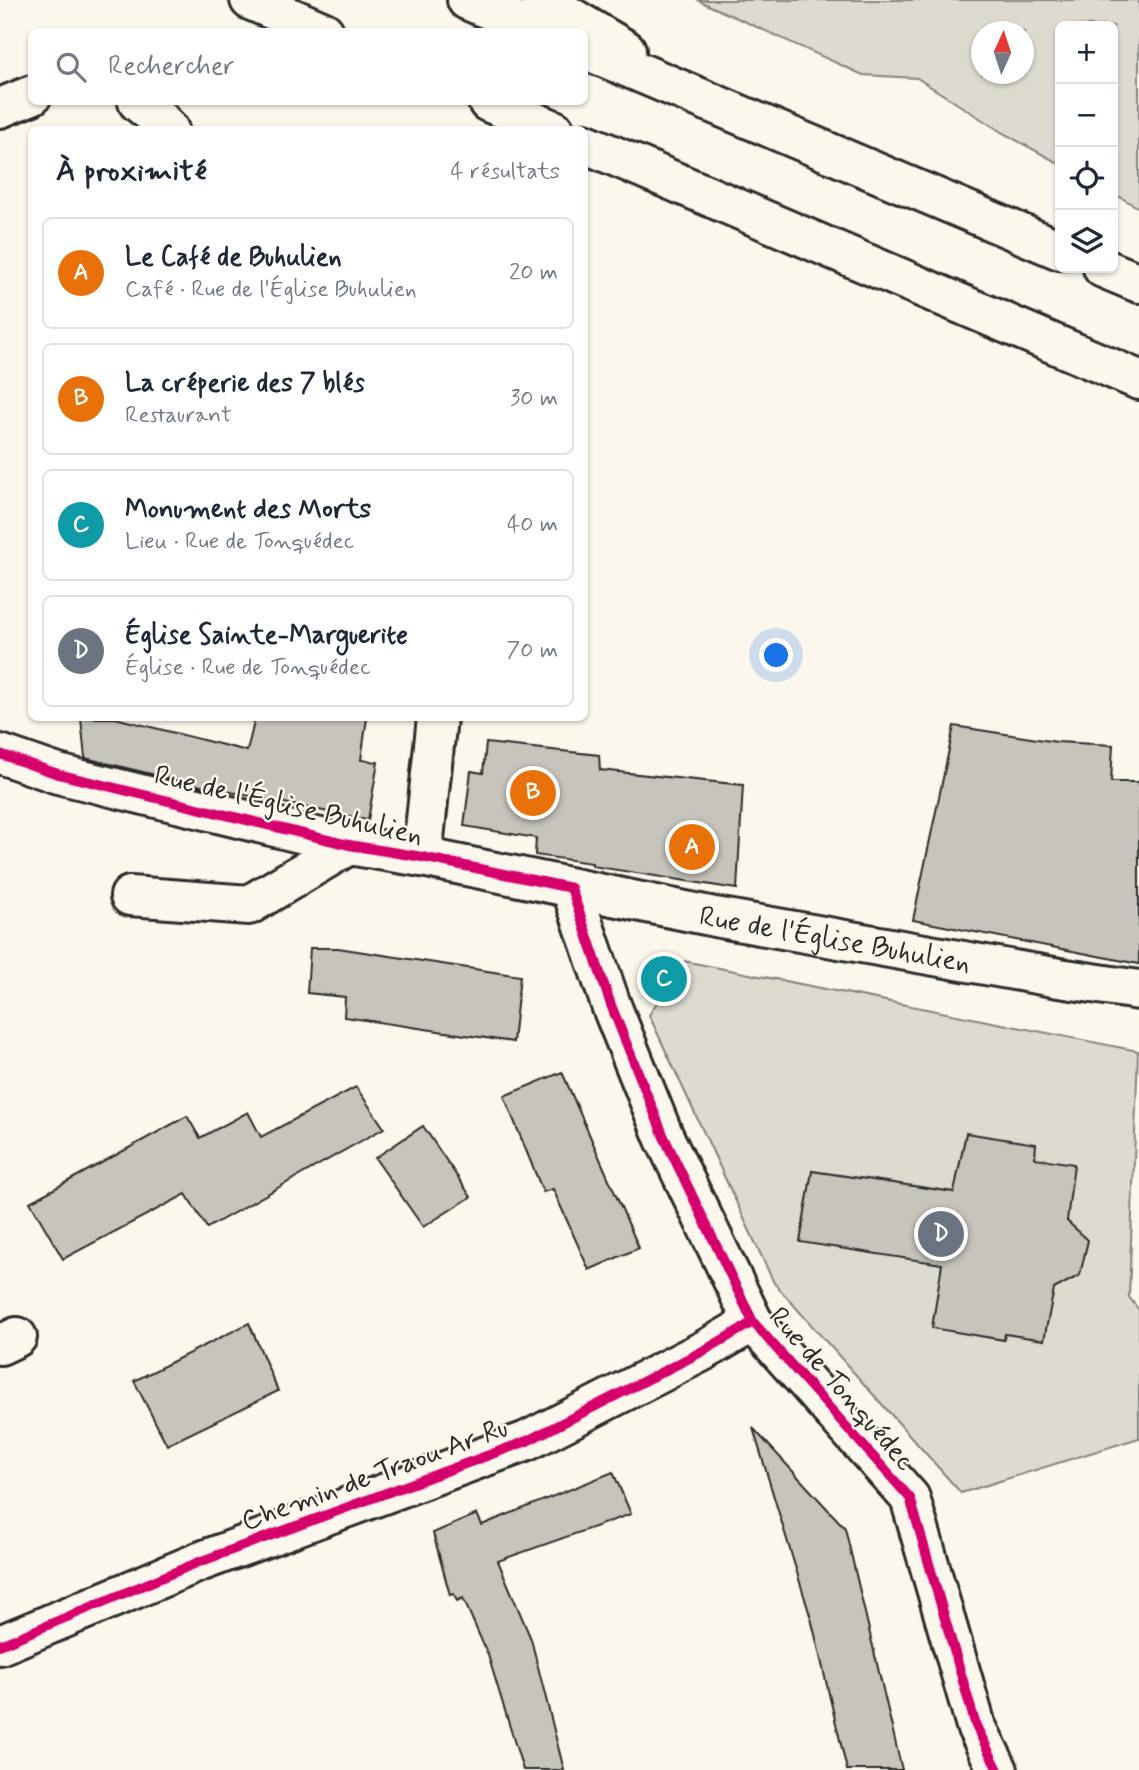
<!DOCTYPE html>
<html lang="fr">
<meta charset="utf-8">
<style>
body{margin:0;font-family:Mynerve,sans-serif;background:#f2f2f3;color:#1f2937}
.controls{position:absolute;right:21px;top:21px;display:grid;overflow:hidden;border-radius:10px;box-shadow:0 2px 5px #0004}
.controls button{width:63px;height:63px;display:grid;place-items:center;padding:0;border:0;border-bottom:2px solid #e0e1e3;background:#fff;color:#1f2937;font:35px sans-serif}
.compass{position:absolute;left:971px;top:21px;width:63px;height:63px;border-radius:50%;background:#fff;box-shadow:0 2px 5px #0004;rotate:3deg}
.you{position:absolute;left:777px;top:656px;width:24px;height:24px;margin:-18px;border:5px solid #fff;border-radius:50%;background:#1a73e8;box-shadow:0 0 0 10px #1a73e833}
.badge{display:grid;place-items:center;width:46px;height:46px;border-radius:50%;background:#c8321e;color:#fff;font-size:23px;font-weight:700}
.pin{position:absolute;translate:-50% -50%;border:4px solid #fff;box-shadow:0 2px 7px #0006}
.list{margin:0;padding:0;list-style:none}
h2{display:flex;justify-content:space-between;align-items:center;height:91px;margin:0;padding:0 28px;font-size:30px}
h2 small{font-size:23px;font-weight:400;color:#747a83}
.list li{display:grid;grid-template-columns:46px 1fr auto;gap:21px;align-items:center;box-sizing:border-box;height:112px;margin:0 14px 14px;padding:0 14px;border:2px solid #e0e1e3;border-radius:10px}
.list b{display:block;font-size:26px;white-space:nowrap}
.list p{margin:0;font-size:23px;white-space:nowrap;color:#747a83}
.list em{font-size:23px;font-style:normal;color:#747a83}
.icon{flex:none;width:38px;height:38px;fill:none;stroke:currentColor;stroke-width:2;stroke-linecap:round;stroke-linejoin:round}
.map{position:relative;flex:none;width:1139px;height:1770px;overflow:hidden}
.search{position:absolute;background:#fff;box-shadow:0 2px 5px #0004;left:28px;top:28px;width:560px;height:77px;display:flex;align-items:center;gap:18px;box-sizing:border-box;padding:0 24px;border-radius:10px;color:#747a83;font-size:26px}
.panel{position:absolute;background:#fff;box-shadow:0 2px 5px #0004;left:28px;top:126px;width:560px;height:595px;border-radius:10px}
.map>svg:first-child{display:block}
.green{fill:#dddad0;stroke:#84827e;stroke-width:2;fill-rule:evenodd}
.building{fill:#c7c4bc;stroke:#2b2b2b;stroke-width:2}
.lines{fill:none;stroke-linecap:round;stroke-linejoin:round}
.minor-casing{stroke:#2b2b2b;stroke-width:44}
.highway-casing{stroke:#2b2b2b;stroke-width:44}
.minor{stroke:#fbf7ec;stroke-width:38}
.highway{stroke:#fbf7ec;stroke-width:38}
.cycleway-casing{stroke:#fbf7ec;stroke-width:15}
.cycleway{stroke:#d6006c;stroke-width:10}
.labels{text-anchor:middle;stroke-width:5;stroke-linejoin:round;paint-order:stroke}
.street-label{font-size:28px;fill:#2b2b2b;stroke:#fbf7ec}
</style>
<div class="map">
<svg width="1139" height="1770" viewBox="0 0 1139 1770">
<rect width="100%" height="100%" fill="#fbf7ec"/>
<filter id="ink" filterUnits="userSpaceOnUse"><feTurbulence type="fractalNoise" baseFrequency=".0143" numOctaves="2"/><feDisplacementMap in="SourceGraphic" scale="14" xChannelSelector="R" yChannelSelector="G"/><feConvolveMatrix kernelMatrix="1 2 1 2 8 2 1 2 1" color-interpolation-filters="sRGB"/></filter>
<g filter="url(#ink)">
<g class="green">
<path d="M697,0H1139V208L1113,193V26H1060V164L1003,133L917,78L863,75ZM982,32H1024V74H982Z"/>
<path d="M684,961L1138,1051L1129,1297L1139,1310V1438L961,1493L774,1283L649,1015Z"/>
</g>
<g class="building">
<path d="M81,718H115L247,751L255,718H367L361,760L378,762L368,820L201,786L85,758Z"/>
<path d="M954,726L1057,742L1113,745L1111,782H1139V964L913,920Z"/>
<path d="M486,743L599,755L600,770L743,785L737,889L592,866V863L535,855L536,838L464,826L471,771L483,773Z"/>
<path d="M310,948H338L520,976L513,1042L344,1017L345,997L307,993Z"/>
<path d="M562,1072L639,1248L589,1270L553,1189L543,1192L504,1096Z"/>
<path d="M356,1087L384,1128L207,1228L186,1194L63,1259L30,1202L187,1116L200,1138L248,1112L261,1137Z"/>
<path d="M423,1126L471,1197L423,1227L375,1158Z"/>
<path d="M966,1133L1036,1144L1035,1158L1074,1164L1067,1221L1088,1240L1080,1275L1054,1289L1044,1340L1005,1334L1004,1340L932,1328L942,1264L800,1242L812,1171L954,1192Z"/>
<path d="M249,1323L278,1391L167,1445L134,1381Z"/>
<path d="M753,1428L845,1528L902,1770H847L812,1622Z"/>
<path d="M613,1472L631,1514L498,1561L531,1639L564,1770H523L488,1655L463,1598L457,1601L454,1594L450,1595L433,1533L477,1514L482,1525Z"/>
</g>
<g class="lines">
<defs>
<g id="minor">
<path d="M138,102L160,120L169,130"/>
<path d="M0,108L32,95"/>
<path id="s1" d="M0,754L58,774L349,845L422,857L715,917L1059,978L1139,990"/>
<path d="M422,857L437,718"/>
<path d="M571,888L611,1005L664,1137L753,1322L910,1498L976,1726L998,1770"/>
<path d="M130,896L249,905L349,845"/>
<path d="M0,1345L17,1337"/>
<path d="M0,1645L199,1562L527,1441L705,1350L753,1322"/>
</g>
<g id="highway">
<path d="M250,0L324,32"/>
<path d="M467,0L542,32"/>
<path d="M542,0L626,50"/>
<path d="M584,49L1060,250"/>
<path d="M488,102L554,130"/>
<path d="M584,143L1139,380"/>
<path d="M1103,268L1139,283"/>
</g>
</defs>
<use href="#minor" class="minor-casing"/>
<use href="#highway" class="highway-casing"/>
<use href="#minor" class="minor"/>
<use href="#highway" class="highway"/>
<defs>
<g id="cycleway">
<path d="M0,754L58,774L349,845L422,857L571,888L611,1005L664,1137L753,1322L910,1498L976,1726L998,1770"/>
<path d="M0,1645L199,1562L527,1441L705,1350L753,1322"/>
</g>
</defs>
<use href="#cycleway" class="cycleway-casing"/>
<use href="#cycleway" class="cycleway"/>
</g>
</g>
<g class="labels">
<g class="street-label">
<text transform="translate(289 804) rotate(13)" y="10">Rue de l'Église Buhulien</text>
<text dy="10" stroke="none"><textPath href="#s1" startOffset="856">Rue de l'Église Buhulien</textPath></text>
<text transform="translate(843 1388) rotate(49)" y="10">Rue de Tonquédec</text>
<text transform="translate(374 1473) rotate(-20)" y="10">Chemin de Traou Ar Ru</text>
</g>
</g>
</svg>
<div class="controls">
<button>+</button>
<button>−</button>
<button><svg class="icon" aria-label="locate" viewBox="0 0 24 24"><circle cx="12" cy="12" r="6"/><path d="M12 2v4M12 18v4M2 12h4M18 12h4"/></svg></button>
<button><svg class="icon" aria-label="layers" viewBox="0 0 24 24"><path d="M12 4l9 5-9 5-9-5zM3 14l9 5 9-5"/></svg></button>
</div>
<svg class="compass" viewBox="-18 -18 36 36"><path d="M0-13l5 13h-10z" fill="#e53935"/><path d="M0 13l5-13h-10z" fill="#747a83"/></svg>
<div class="you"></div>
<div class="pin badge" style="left:692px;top:847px;background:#e8710a">A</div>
<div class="pin badge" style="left:533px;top:793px;background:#e8710a">B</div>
<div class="pin badge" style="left:664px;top:979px;background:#0f9aa8">C</div>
<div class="pin badge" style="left:941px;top:1234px;background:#6b7280">D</div>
<div class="search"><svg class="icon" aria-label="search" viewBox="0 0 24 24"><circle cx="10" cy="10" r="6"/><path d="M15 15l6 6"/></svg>Rechercher</div>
<section class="panel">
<h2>À proximité<small>4 résultats</small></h2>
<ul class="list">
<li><span class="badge" style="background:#e8710a">A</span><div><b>Le Café de Buhulien</b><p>Café · Rue de l'Église Buhulien</p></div><em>20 m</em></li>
<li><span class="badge" style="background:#e8710a">B</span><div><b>La créperie des 7 blés</b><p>Restaurant</p></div><em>30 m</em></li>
<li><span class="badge" style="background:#0f9aa8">C</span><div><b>Monument des Morts</b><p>Lieu · Rue de Tonquédec</p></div><em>40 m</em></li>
<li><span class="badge" style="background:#6b7280">D</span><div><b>Église Sainte-Marguerite</b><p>Église · Rue de Tonquédec</p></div><em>70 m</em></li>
</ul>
</section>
</div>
